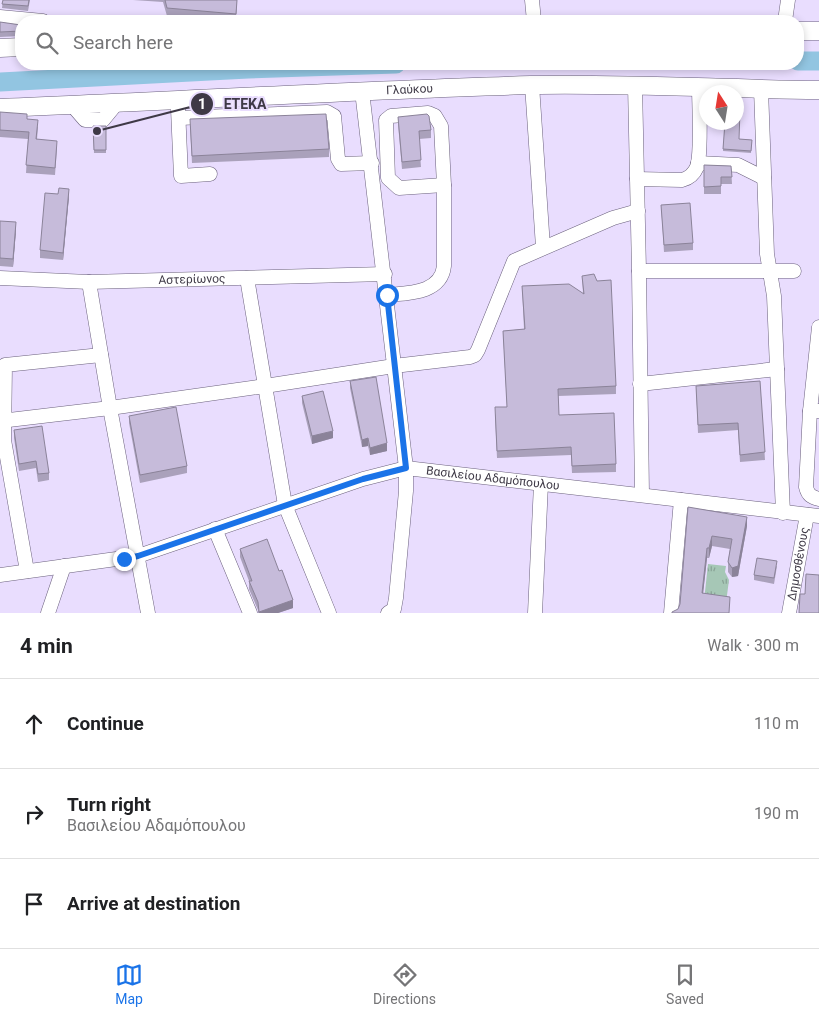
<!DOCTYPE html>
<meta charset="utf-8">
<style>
body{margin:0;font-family:Roboto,sans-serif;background:#f6f6f6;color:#202124}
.compass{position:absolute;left:699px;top:85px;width:45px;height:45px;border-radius:50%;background:#fff;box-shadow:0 2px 8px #0003;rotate:348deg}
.stop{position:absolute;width:15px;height:15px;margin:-11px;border:4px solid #1a73e8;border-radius:50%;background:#fff}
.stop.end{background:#1a73e8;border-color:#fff;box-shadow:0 1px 5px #0008}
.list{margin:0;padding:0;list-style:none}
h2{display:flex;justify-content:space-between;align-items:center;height:65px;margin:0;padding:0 20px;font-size:21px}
h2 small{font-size:16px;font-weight:400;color:#757577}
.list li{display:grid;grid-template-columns:32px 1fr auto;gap:15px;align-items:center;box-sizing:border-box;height:90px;padding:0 20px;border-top:1px solid #e0e0e0}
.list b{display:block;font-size:19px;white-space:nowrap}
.list p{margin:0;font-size:16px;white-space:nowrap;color:#757577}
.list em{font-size:16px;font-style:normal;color:#757577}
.icon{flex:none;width:28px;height:28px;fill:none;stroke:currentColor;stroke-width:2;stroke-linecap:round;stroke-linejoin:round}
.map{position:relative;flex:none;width:819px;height:613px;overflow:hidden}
.search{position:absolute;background:#fff;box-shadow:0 2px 8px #0003;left:15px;right:15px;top:15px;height:55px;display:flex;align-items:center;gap:12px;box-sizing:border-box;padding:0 18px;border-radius:20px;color:#757577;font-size:19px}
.sheet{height:335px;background:#fff}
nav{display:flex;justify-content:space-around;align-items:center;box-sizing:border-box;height:70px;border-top:1px solid #e0e0e0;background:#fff;font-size:14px;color:#757577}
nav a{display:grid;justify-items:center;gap:2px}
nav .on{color:#1a73e8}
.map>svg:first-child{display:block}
.grass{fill:url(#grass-tufts)}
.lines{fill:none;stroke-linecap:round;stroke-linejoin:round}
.river{stroke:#92c5e1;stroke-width:19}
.minor-casing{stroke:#6b617d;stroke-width:15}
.major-casing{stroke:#6b617d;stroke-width:19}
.minor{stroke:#fff;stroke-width:14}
.major{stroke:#fff;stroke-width:18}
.wall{fill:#aaa1bb}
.shaded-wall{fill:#8b8399}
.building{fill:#c6bbda;stroke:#8b8399}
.route{stroke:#1a73e8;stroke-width:6}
.labels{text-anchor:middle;stroke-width:4;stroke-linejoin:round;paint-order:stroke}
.street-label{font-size:12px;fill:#3e3946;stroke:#e9ddfe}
.leader{fill:none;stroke:#3e3946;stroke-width:2}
.callout-dot{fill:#3e3946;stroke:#e9ddfe;stroke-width:2}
.mark-label{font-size:15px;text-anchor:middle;font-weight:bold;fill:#fff}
.callout-label{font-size:14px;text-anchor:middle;font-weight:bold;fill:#3e3946;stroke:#e9ddfe;stroke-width:4;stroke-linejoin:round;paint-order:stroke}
</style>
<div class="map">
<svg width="819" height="613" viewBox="0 0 819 613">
<defs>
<pattern id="grass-tufts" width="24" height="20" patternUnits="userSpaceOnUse" patternTransform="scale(1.25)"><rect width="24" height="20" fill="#a6c7b6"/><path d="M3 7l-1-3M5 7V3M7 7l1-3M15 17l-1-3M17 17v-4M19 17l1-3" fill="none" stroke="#89a396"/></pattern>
</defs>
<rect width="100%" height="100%" fill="#e9ddfe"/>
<path class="grass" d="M708,564L726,566L725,572L729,580L726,603L704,601Z"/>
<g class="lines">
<g class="river">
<path d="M798,61H819"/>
<path d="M0,82L248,69L396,64"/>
</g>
<defs>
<g id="minor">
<path d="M532,0L534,21"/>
<path d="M0,17L43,21"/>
<path d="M785,21L788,0"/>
<path d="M532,85L543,247"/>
<path d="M635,85L639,271L642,495"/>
<path d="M761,89L767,254L774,296L783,513"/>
<path d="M362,91L406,468V491L396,598L394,609L388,613"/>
<path d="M72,105L85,120H103L117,103"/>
<path d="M178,109L181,176L210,174"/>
<path d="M428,113L435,116L441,126L444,185L399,188L388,178L386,120L391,116Z"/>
<path d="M179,118L327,112L334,116L338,159L341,164L372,163"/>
<path d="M698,163L738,165L764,178"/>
<path d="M637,179L682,180C690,178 694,174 697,167C702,153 699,104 699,87"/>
<path d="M639,271H794"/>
<path id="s1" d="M0,278L89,282L385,274"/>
<path d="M247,278L285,505L329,613"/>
<path d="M89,282L110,408L148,613"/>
<path d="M387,295C407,293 441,294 444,266V185"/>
<path d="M640,384L777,369"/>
<path d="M810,411L806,487C808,495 811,497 819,499"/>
<path d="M818,411H810L819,327"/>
<path d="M0,421L110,408L265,386L394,366L470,357L475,355L478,350L514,261L613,218L638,211"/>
<path d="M215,529L250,613"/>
<path d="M27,571L4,440L5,365L101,355"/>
<path id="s2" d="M0,575L138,556L363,479L406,468L819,516"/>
<path d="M48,613L64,566"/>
<path d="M535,613L541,484"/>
<path d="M671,613L681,500"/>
<path id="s3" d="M789,613L807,515"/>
</g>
<g id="major">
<path d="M798,31H819"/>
<path d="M0,48L21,47"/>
<path id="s4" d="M0,108C177,101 354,90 531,85C627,83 723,89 819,90"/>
</g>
</defs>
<use href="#minor" class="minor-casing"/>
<use href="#major" class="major-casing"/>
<use href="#minor" class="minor"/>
<use href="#major" class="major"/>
</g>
<g class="wall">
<path d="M3,0H30L28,11L2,8Z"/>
<path d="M133,0H237L236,21L167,16L163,2Z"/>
<path d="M0,22L21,25V36L0,37Z"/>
<path d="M0,112L27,119L38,127L37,139L57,148L55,175L26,173L28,139L0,137Z"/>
<path d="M398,117L431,130V138L419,139L421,167L402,169L398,124Z"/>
<path d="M725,122L739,139L752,140L751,153L723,151Z"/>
<path d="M93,126H106V153H94Z"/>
<path d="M190,126L329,149V157L192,163Z"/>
<path d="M704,165L731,166L732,184H721V194H704Z"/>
<path d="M69,196L63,260L40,258V250Z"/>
<path d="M661,205L693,243V250L664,252Z"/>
<path d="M0,221L16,230L13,267L0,266Z"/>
<path d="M582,276L616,386V394L558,396L559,415L616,464V472L572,473L571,455L497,458L495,415L507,407L503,331L524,329L522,286L583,293Z"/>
<path d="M350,381L387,451L370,455L368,446L362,447L350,388Z"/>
<path d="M760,381L765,460L740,462L738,430L698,433L696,386Z"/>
<path d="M302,396L333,438L312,444L302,403Z"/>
<path d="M129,416L187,466V473L140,483L129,423Z"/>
<path d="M14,430L49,473V480L38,482L36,468L19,471L14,438Z"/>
<path d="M688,507L747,526L738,576L732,577L728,572V562L730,549L712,546L709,558H707L703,593L730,606L678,609L680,604Z"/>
<path d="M240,549L293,608L278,613H258V610L249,589V581L240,557Z"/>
<path d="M777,566L774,584L754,580V575Z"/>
</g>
<g class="shaded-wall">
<path d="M69,189V196L63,260V253Z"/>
<path d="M16,222V230L13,267V259Z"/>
<path d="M333,431V438L312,444V436Z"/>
<path d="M368,438V446L362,447V440Z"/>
<path d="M387,443V451L370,455V448Z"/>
<path d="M747,517V526L738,576L732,577V568Z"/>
<path d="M712,536V546L709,558V548Z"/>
<path d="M707,548V558L702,603V593Z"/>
<path d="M293,600V608L278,613H259V612Z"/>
</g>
<g class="building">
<path d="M3,0H29L28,6L2,4Z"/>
<path d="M165,0H237L236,14L167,8Z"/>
<path d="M0,22L21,25V31L0,32Z"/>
<path d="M736,110L740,111L739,139L752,140L751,151L723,149L725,122H736Z"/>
<path d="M0,112L27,114V119L38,120L36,139L57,141L55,168L26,165L29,132L0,130Z"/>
<path d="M326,114L329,149L192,156L190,119Z"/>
<path d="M427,114L429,116L431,130L419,131L421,160L402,162L398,117Z"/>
<path d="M93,126H106V150H94Z"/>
<path d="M704,165L731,166L732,177H721V186L704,187Z"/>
<path d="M59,188L69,189L63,253L40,250L45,193L58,194Z"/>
<path d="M690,203L693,243L664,245L661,205Z"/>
<path d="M0,221L16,222L13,259L0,258Z"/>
<path d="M594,274L597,281L611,280L616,386L558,389L559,415L614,413L616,464L572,466L571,447L497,451L495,407H507L503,331L525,329L522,286L569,284L584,294L582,276Z"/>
<path d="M376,377L387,443L370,448L368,438L362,440L350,381Z"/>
<path d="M760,381L765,452L740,455L738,423L698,425L696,386Z"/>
<path d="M323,391L333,431L312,436L302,396Z"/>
<path d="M176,407L187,466L140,475L129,416Z"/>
<path d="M42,426L49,473L38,474L36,461L19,464L14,430Z"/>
<path d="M688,507L747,517L738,566L732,568L728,562L732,539L712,536L709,548H707L702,593L730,597L729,613H672V612L678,609L680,604Z"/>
<path d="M267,539L279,571L282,570L293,600L259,612L258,602L249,581H252L240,549Z"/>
<path d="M757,558L777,561L774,578L754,575Z"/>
<path d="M806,574L819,575V613H799L800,594H805Z"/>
</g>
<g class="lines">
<path class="route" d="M124,559L138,556L363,479L406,468L387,295"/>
</g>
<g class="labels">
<g class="street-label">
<text dy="4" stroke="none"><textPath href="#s4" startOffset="410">Γλαύκου</textPath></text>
<text dy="4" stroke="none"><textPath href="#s1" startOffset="192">Αστερίωνος</textPath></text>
<text dy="4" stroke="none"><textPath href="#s2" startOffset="509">Βασιλείου Αδαμόπουλου</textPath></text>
<text dy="4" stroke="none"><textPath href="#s3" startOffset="50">Δημοσθένους</textPath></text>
</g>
</g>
<path class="leader" d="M97 131L202 104"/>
<g class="callout-dot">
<circle cx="97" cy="131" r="5"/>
<circle cx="202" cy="104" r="12"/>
</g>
<g class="mark-label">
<text x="202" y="109">1</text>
</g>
<g class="callout-label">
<text x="245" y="109">ΕΤΕΚΑ</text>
</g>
</svg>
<svg class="compass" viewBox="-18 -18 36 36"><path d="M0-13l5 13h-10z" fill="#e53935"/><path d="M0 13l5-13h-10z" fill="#757577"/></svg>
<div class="stop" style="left:387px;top:295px"></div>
<div class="stop end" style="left:124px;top:559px"></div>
<div class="search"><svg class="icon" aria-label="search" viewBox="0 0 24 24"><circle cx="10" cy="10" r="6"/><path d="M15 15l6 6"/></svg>Search here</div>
</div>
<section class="sheet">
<h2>4 min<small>Walk · 300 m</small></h2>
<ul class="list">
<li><svg class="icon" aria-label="ahead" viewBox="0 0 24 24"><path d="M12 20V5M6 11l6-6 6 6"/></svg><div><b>Continue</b></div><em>110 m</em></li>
<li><svg class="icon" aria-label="right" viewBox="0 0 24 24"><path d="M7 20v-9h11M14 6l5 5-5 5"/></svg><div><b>Turn right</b><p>Βασιλείου Αδαμόπουλου</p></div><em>190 m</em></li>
<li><svg class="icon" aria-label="arrive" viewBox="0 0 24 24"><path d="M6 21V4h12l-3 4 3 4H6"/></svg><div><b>Arrive at destination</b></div></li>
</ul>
</section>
<nav>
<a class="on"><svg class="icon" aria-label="map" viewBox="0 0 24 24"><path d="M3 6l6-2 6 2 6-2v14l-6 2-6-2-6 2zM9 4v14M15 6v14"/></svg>Map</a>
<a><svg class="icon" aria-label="directions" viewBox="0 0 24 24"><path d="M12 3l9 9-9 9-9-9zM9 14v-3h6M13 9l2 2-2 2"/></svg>Directions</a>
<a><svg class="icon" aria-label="saved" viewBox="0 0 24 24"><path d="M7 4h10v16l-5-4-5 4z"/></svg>Saved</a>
</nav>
